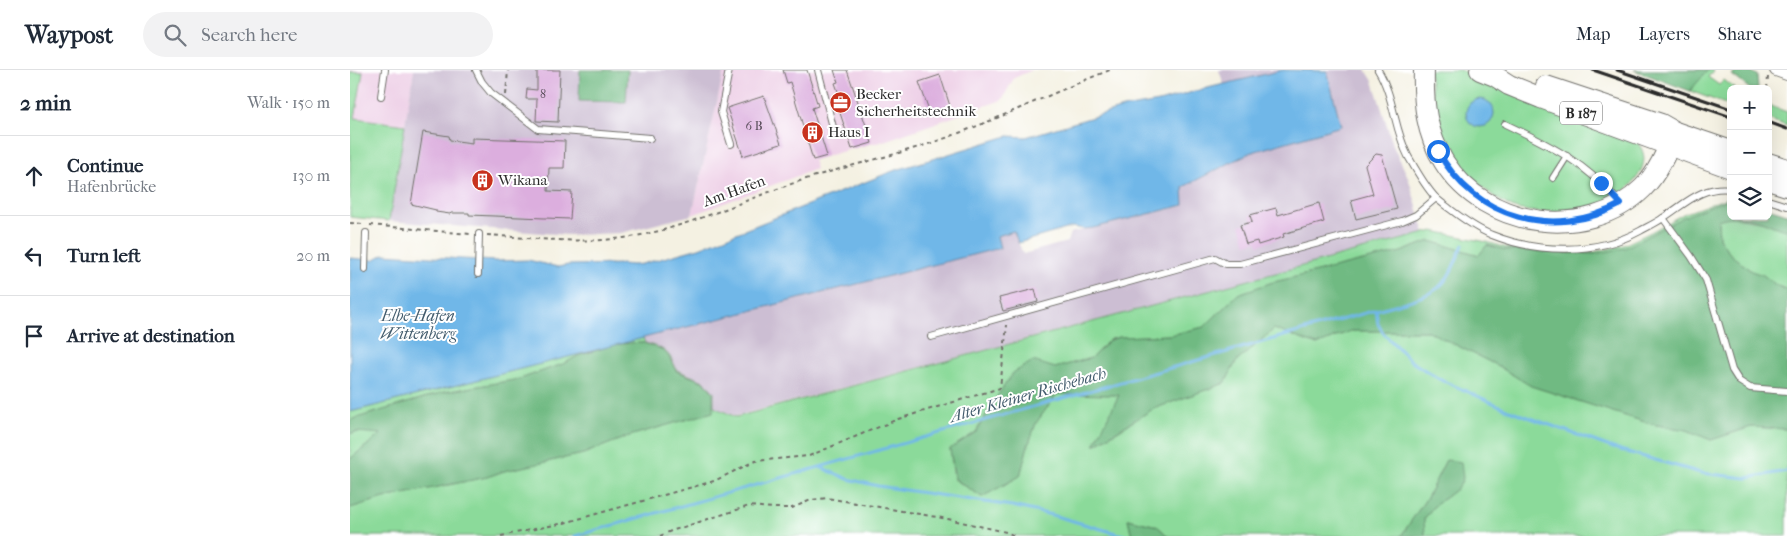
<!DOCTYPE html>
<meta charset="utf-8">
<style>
body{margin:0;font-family:"IM FELL French Canon",serif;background:#f2f2f3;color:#1f2937}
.controls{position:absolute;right:15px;top:15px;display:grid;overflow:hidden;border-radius:8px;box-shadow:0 5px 20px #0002}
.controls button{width:45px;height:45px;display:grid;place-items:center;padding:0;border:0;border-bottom:1px solid #e0e1e3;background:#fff;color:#1f2937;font:25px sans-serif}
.stop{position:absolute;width:15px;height:15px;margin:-11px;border:4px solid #1a73e8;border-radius:50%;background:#fff}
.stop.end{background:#1a73e8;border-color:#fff;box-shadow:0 1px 5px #0008}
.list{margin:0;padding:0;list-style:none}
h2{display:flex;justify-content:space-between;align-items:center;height:65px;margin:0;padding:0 20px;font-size:21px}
h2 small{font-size:16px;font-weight:400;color:#747a83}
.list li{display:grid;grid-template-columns:32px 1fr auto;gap:15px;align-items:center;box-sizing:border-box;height:80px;padding:0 20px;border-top:1px solid #e0e1e3}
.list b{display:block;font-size:19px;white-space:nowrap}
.list p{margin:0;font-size:16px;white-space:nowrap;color:#747a83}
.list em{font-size:16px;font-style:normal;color:#747a83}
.icon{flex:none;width:28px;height:28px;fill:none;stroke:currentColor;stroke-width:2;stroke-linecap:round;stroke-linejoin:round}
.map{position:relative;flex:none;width:1437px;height:466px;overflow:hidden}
header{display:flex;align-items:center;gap:30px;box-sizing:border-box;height:70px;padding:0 25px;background:#fff;border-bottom:1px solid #e0e1e3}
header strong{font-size:24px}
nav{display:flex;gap:28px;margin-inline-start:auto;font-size:18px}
.search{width:350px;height:45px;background:#f2f2f3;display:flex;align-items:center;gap:12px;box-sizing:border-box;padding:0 18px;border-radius:28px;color:#747a83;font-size:19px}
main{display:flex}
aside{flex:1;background:#fff}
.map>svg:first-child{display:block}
.built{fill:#eed0e7}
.industrial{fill:#ccbed3}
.green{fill:#8bda9a;stroke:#5b8262}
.forest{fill:#70ba82;stroke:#4e7256}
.water{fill:#70b7e8;stroke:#4e718a}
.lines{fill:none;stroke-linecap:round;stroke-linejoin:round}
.stream{stroke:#70b7e8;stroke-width:3}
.building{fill:#dcaede}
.service-casing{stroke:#71706b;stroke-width:8}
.minor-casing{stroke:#71706b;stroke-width:14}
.primary-casing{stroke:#71706b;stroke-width:22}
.path{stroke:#71706b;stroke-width:2;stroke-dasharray:4 4;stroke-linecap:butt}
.service{stroke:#fff;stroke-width:6}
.minor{stroke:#fff;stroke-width:12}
.primary{stroke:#fff;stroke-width:20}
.rail{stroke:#2b2b2b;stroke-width:3}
.route{stroke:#1a73e8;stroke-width:6}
.labels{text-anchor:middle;stroke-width:4;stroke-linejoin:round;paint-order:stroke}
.number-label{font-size:12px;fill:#574c58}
.shield{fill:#fff;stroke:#6b6b6b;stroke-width:1}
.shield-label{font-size:14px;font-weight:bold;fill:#2b2b2b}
.poi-label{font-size:15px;fill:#2b2b2b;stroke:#fff;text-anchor:start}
.street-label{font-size:15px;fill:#2b2b2b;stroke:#fff}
.water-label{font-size:16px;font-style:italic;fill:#435c6d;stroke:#fff}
</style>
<header>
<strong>Waypost</strong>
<div class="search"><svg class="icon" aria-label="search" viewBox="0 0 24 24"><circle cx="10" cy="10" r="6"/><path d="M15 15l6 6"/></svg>Search here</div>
<nav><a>Map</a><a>Layers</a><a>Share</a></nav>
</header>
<main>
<aside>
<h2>2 min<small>Walk · 150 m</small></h2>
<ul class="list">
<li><svg class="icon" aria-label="ahead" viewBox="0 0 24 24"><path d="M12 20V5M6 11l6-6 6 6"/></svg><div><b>Continue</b><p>Hafenbrücke</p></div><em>130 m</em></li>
<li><svg class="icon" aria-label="left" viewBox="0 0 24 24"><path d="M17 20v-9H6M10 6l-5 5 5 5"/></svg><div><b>Turn left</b></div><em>20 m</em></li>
<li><svg class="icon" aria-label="arrive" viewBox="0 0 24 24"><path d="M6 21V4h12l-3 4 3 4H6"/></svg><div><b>Arrive at destination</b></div></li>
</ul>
</aside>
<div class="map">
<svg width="1437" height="466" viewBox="0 0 1437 466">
<rect width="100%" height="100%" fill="#fff"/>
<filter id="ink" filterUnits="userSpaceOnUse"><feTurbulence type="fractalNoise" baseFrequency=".02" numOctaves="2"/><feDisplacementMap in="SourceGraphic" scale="10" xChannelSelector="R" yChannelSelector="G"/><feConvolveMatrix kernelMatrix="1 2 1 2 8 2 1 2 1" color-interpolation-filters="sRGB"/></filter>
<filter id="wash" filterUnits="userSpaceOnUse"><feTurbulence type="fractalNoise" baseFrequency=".0096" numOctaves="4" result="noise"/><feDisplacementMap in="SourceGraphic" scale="20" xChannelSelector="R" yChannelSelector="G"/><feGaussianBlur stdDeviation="1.12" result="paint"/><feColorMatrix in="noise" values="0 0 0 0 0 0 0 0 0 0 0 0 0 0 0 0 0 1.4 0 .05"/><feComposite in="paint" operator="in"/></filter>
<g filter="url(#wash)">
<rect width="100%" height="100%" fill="#f4f1e2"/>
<g class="built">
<path d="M0,0H64L55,55L4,48L13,2H0Z"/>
<path d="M374,0H682L664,8L652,30L528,73H522L463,90L466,99L342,145Z"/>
</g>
<g class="industrial">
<path d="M64,0H374L342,145L271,163L218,165L39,151Z"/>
<path d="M869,0H934L875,18Z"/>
<path d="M975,0H1016L1023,11L1044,78L1058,107L1075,163L386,346L364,337V322L339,304L327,300L322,289L295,273L293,268L646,179L644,167L664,161L673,184L717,172L720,163L833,136V117L899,83L991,56L977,1Z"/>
</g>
<g class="green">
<path d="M1079,0H1110L1287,72C1296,83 1296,93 1288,106C1266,140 1216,148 1179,141C1174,140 1168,140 1164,138C1139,127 1109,98 1096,74C1085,55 1082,22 1079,0Z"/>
<path d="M1324,0H1361L1363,1L1358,7L1369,15L1374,10L1384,18L1381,19V36L1340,21L1352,6Z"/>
<path d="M0,2H13L5,48L55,55L39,151L0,147Z"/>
<path d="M1418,35L1437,42V56L1418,49Z"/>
<path d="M1377,128H1381V130L1378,129L1275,178L1244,184L1156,180L1137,175L1129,185L1080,171L1051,182L920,213L888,224L854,257L820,265L770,267L760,269L741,288L705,298L683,292L663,303L644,331L626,362L600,379L604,409L632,427L670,406L677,379L686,353L707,324L769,325L745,375L803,339L875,313L886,292L924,259L967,275L1000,261H1078L1148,296L1181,316L1301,354L1337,360L1361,370L1401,357L1437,359V466H1075L1074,449L1083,437L1109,417L1096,390L1078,426L1051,466H818L807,456L778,449L782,466H0V438L34,428L137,407L154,401L233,384L279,366L362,342L339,305L326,301L321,289L264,275L228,286L213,294L170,309L94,322L0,350V342L293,268L295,273C315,279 318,280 327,300L354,311L364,322V337L386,347L1083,161L1137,172L1157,178L1244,182L1274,175L1301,162L1333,144Z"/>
<path d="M1378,146L1411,151L1437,160V220L1426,215L1413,205L1401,201L1380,184L1369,168L1368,150Z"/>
<path d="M6,362L32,363L0,389V364Z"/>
</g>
<g class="forest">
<path d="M230,0H278L276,32L229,31Z"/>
<path d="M1284,0H1358L1340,21Z"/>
<path d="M1386,0H1399L1407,5L1408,19H1400L1382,5Z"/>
<path d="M1378,129L1381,130V146H1418V138L1437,144V160C1428,159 1420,154 1411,151C1397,147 1381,145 1368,150L1369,168L1380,184L1401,201L1413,205L1426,215L1437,220V359L1401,357L1361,370L1337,360L1301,354L1181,316L1148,296L1078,261H1000L967,275L924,259L886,292L875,313L803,339L744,375L769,325L707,324L686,353L677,379L670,406L632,427L605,409L600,379L626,362L644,331L663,303L683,291L705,298L741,288L760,270L770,267L820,265L854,257L888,224L920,213L1051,182L1080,171L1129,185L1137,175L1156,180L1244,184L1275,178L1333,147Z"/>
<path d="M290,272C314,279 315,278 326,301L354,312L363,322V342L279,366L233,384L154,401L137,407L34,428L0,438V389L31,364L6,362L0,364V350L94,322L170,309L213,294L228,286L264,275Z"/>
<path d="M1096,390L1111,392L1113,408L1109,417L1083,437L1074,449L1075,466H1051L1078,426Z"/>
<path d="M778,449L807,456L818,466H782Z"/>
</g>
<g class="water">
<path d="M933,0L977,1L991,56L899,83L833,117L834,135L743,158L734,159L723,157L668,173L664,161L647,166L650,178L0,342V188L23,190L34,184L145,191L178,190L208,197L218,195L272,194L283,195L292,194L349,178L543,101L658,66L676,67L773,38L809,32L849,20Z"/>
<circle cx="1130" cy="43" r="14"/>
</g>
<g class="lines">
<g class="stream">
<path d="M1026,240L1028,254L1034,264L1062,292L1089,309L1159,340L1263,378L1351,403L1397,408L1437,401"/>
<path d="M470,397L498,409L528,416L662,436L702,445L776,466"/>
<path d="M225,466L1026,240C1043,235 1077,228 1089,217C1101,207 1106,189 1113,175"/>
</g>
</g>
<g id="blocks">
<g class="building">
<path d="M187,0H210L208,52L186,51L187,29H176L177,19L187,20Z"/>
<path d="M433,0H457L468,36L462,38L477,86L463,90L440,12L437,13Z"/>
<path d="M484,0H497L522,73L502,79L484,25L489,24L485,13L488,12Z"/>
<path d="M590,5L600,36L580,43L569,12Z"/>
<path d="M414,26L431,74L393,86L377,38Z"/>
<path d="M73,62L99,66L100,70L122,73V68L215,71L214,98H199L198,121L222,122L220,149L119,145V143H101L100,144L86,142V140L61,134Z"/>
<path d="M1026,84L1032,85L1047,139L1006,149L1001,130L1023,124L1015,95Z"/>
<path d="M969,133L974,152L933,164L934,167L908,175L907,171L896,174L890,155L902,152L900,145L926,138L928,145Z"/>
<path d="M685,219L688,232L653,241L649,228Z"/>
</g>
</g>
</g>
<g filter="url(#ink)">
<use href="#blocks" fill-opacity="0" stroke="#71706b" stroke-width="1"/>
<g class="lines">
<defs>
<g id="service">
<path d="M126,0L132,12L141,23L188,59L300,68"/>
<path d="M379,0L371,42L381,74"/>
<path d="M468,0L484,61"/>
<path d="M1028,0C1044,26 1044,59 1058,86C1066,100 1074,115 1085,127C1090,132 1095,135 1100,139C1113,149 1127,159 1142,165C1187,183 1246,185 1290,161C1297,157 1306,153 1313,148C1335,134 1352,115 1381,119"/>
<path d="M31,26L35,0"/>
<path d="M1155,54C1200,75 1236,93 1269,132"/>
<path d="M1203,108L1217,86"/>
<path d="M1418,130L1437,136"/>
<path d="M1313,148L1341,186L1356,210L1382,300L1389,311L1400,318L1437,321"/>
<path d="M15,199L16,163"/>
<path d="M128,204L129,164"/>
<path d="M581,267L851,192L865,188L876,194H890L1052,151L1066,145L1086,128"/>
</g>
<path id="minor" d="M1426,0L1437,4"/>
<g id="primary">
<path d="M1074,0C1073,32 1076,63 1094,92C1135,158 1237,173 1293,118C1308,103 1317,81 1325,62"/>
<path d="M1130,0L1145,6L1159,15L1191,28L1381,98"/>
<path d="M1196,16L1311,54L1325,62L1381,81"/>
<path d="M1418,93L1437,99"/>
<path d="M1418,110L1437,116"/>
</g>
</defs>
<use href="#service" class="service-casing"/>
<use href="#minor" class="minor-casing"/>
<use href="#primary" class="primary-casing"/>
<g class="path">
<path d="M1417,19L1418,7"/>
<path d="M156,25L158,0"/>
<path d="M0,153L13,154"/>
<path d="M20,155L120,164"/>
<path d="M137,165C182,168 228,174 273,168C335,160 394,129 453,110C505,93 559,83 609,63C660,44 709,20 760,0"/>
<path d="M151,466L214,453L364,411L405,391L459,386L548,349L650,318L657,255"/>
<path d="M310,466L321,461L399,436L423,438H442L461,430L477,428L598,449L656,462L665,466"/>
</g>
<use href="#service" class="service"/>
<use href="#minor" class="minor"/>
<use href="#primary" class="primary"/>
<g class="rail">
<path d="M1243,0L1381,47"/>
<path d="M1267,0L1381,39"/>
<path d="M1418,52L1437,59"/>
</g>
</g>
</g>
<g class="lines" filter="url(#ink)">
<path class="route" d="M1088,81C1124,149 1204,170 1271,134L1251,113"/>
</g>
<defs>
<symbol id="office-disc" viewBox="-11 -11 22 22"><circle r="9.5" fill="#c8321e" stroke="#fff"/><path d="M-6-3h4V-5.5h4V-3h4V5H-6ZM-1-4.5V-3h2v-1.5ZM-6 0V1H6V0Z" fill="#fff"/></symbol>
<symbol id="building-disc" viewBox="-11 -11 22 22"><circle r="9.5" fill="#c8321e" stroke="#fff"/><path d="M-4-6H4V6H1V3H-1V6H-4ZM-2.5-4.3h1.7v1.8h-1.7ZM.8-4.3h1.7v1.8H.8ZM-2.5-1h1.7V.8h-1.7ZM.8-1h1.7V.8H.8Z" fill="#fff"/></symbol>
</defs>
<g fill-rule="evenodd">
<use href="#office-disc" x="478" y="20" width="25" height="25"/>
<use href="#building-disc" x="450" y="50" width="25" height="25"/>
<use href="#building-disc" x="120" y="98" width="25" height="25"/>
</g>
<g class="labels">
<g class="number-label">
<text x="193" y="28">8</text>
<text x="404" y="60">6 B</text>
</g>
<rect class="shield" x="1210" y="31.5" width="42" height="23" rx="4"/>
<g class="shield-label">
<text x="1231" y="48">B 187</text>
</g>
<g class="poi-label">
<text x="506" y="29">Becker<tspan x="506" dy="17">Sicherheitstechnik</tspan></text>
<text x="478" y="67">Haus I</text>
<text x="148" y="115">Wikana</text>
</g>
<g class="street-label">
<text transform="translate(384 121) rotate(-20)" y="5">Am Hafen</text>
</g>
<g class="water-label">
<text x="68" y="251">Elbe-Hafen<tspan x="68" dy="18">Wittenberg</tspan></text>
<text transform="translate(678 324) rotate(-16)" y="6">Alter Kleiner Rischebach</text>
</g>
</g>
</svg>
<div class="controls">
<button>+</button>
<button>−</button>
<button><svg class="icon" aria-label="layers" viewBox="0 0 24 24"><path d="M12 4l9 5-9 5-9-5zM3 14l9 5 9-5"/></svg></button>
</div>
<div class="stop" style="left:1088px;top:81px"></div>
<div class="stop end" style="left:1251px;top:113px"></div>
</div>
</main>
